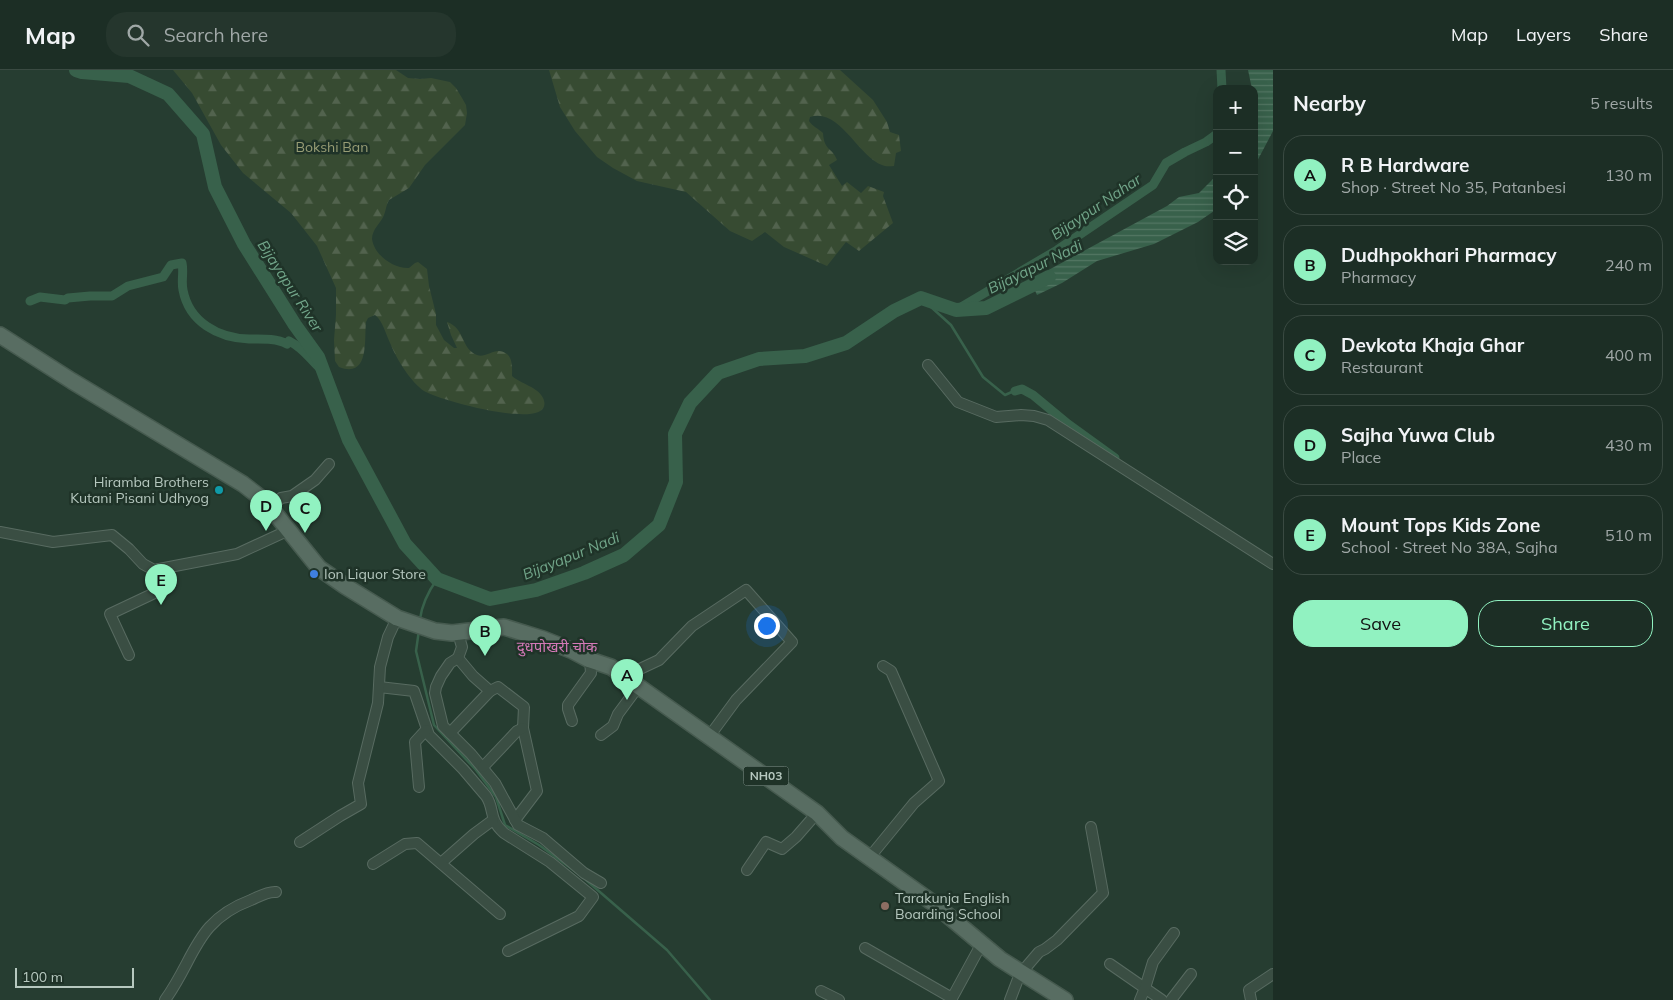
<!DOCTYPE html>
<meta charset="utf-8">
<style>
body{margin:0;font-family:Mulish,"Noto Sans Devanagari",sans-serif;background:#25362d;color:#f1f3f6}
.controls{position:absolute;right:15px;top:15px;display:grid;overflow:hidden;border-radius:10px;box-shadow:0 5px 20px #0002}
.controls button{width:45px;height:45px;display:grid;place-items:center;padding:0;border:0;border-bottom:1px solid #3a4a42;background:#1c2e25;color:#f1f3f6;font:25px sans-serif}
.scale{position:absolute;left:15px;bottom:12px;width:119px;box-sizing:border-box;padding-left:5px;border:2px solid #b6c8bf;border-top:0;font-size:14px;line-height:18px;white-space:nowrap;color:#b6c8bf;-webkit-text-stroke:4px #1f3328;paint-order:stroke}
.you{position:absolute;left:766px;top:555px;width:18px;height:18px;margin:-12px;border:4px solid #fff;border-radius:50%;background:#1a73e8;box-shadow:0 0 0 8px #1a73e833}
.badge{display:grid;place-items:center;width:32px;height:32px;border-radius:50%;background:#91f2c1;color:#111;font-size:16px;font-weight:700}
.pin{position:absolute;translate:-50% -41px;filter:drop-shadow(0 1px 2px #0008)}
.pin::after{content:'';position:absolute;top:26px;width:18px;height:15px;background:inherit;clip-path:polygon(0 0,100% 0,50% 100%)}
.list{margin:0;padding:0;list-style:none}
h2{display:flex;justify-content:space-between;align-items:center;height:65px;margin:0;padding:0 20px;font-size:21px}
h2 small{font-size:16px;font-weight:400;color:#a0a8a7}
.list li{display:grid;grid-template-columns:32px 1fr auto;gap:15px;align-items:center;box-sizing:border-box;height:80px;margin:0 10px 10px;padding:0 10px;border:1px solid #3a4a42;border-radius:20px}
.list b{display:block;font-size:19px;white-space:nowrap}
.list p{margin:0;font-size:16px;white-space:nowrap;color:#a0a8a7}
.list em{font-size:16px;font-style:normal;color:#a0a8a7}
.actions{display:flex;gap:10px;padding:15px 20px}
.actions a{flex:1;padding:11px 0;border:1px solid #91f2c1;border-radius:20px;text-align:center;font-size:18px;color:#91f2c1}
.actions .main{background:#91f2c1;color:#111}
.icon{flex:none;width:28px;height:28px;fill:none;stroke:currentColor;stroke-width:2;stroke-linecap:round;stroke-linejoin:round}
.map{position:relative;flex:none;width:1273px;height:930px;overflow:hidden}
header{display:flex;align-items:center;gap:30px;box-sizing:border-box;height:70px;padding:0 25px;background:#1c2e25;border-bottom:1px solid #3a4a42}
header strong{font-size:24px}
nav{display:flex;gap:28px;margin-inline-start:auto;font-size:18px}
.search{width:350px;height:45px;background:#25362d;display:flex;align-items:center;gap:12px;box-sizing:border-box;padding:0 18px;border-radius:20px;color:#a0a8a7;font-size:19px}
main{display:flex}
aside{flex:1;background:#1c2e25}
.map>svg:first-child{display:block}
.forest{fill:url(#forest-firs)}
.water{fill:url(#water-rules)}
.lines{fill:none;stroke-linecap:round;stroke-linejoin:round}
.stream{stroke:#38614b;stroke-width:2.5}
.canal{stroke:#38614b;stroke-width:9}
.river{stroke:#38614b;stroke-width:14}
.minor-casing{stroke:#586b61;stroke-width:12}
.primary-casing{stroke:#465a4f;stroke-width:18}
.minor{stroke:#3a4e43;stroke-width:10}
.primary{stroke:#586d62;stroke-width:15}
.culture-dot{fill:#0f9aa8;stroke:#1f3328;stroke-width:2}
.shop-dot{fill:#3f7fe0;stroke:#1f3328;stroke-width:2}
.education-dot{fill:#8d6e63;stroke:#1f3328;stroke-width:2}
.labels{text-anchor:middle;stroke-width:5;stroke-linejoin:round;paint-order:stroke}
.shield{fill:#1f3328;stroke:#899b92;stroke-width:1}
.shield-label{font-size:12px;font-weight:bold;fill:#b6c8bf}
.park-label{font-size:14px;fill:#989d75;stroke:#1f3328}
.poi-label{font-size:14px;fill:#b6c8bf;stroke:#1f3328;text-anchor:start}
.water-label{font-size:15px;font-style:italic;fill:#71a589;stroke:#1f3328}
.neighbourhood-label{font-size:15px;fill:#d479b7;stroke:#1f3328}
</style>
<header>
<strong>Map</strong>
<div class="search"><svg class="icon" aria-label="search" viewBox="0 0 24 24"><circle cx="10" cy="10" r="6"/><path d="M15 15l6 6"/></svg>Search here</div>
<nav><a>Map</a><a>Layers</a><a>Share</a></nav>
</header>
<main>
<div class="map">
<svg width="1273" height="930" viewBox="0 0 1273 930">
<defs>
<pattern id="forest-firs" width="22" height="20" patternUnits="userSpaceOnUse" patternTransform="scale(1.25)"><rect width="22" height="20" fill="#374b32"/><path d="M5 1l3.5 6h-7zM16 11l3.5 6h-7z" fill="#52634e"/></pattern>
<pattern id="water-rules" width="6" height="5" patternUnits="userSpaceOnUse" patternTransform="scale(1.25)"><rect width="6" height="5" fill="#38614b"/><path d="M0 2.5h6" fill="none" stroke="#537663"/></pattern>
</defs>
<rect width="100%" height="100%" fill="#263d31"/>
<g class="forest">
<path d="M173,0H396L408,8L420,9L431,8L450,12L456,18L462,28L466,35L467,43L465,55L425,95L409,118L389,130C386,135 386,140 384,145C381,153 372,159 372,169C374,185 394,199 409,198L415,193L418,192L427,199L429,216L436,244V255L444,270L454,278H457L451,265L447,252C465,258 461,279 477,285C486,289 496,275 507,284C513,289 512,299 512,306C521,314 538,317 543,328C559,364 438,330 424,321C411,312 397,290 391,275C386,265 383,251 375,245L368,248L366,252C364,269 370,309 339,297L335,291L334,270L336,245V218L317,176L291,143L243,103L221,75L192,23Z"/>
<path d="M549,0H840L873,30L887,52L890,62L899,65L901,81L896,83L894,96C890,96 886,97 882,95C858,86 839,37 810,47L809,51C812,56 819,59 823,63C824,81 832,77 837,90L829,95L842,116L847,112L861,123L868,116L884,122L883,126L893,153L859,181L846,172L827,196L784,177L765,162L752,171L730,161L686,122L637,111L613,98L597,87L575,61L560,37Z"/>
</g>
<g class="water">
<path d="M1248,0H1273V61L1254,97V19H1252Z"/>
<path d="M1217,105V139L1198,152L1154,174L1097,191L1062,213L1037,225L1030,210L1167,136L1179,127L1199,123Z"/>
</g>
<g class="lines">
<g class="stream">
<path d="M921,228L951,255L983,307L1005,325L1014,321"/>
<path d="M420,549C422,534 428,522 437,509"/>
<path d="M419,560L416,581L434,655L476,700L496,727L505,755L539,775L576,802"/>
<path d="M586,810L667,880L710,930"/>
</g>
<g class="canal">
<path d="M1221,0L1222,19"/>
<path d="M30,231L40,227L65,230L68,228L90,226H112L128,216L163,207L171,195L182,193C184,202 181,211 183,220C189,252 218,268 249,269C262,269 276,268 287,274L289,271C305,279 310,290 323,301"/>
<path d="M956,240L1057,180L1153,115L1166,93L1185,82L1206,72L1217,64"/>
<path d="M1015,321L1022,319L1033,325L1068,354L1115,388"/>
</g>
<path class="river" d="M76,0L82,2L129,6L168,24L203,64L215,117L244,174L295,255L318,287L349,370L405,474L437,509L490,529L536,520L584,503L624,485L659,455L676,412L675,364L690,333L718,303L759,289L805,286L846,273L894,241L921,228L956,240L986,238L1049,207"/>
<defs>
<g id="minor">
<path d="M928,295L958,332L996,347L1021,345L1034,346L1048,350L1273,494"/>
<path d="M271,437L281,428L292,426L315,410L329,394"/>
<path d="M0,462L53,472L112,465L129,479L143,494L154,500L237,484L289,460"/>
<path d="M458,563L462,577L458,588L473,606L490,621L498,617L524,637L523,658L537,721L515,750"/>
<path d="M129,585L110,544L163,519L159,499"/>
<path d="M458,588L450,593L441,606L436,617L435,623L443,656L471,684L495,713L518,755L543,768L584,803L601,813"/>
<path d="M625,606L659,590L692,556L746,520L792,572L736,630L708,668"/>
<path d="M379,617L414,621L429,665L463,699L486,726C495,739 488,749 504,763L550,792L593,827L579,846L508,881"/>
<path d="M572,651L568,639V635L591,603L590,590"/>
<path d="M450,663L490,621"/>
<path d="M601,665L613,656L618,644L638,617"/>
<path d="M483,697L517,661L523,658"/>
<path d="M419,717L415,672L426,660"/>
<path d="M300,772L340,746L361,734L358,713L378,633L380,597L388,567L397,548"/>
<path d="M869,788L914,733L939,711L891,601L883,596"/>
<path d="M441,793L474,764L493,750"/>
<path d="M373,794L405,774L417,773L500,844"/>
<path d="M747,800L766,772L782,779L796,767L817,743"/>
<path d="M865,878L952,928"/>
<path d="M1110,894L1162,930"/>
<path d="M1021,903L1039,882L1045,879L1057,870L1103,823L1091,757"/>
<path d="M821,921L839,930"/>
<path d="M165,930C196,887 195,851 251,830C258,827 268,821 276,822"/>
<path d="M951,930L982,873"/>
<path d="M1010,930L1018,909L1023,904"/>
<path d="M1140,930L1145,918L1153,892L1174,863"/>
<path d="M1171,930L1191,904"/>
<path d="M1251,930L1249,920L1273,904"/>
</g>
<path id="primary" d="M0,265L72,311L243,414L265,431L319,498L345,516L397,548L435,561L452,563L504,557L543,569L573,581L590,590L611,597L817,743L842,768L933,833L1000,889L1065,930"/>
</defs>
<use href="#minor" class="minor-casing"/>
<use href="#primary" class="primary-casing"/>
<use href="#minor" class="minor"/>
<use href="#primary" class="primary"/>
</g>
<circle class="culture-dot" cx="219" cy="420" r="5"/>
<circle class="shop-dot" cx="314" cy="504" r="5"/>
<circle class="education-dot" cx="885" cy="836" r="5"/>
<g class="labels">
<rect class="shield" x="743.5" y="696.5" width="45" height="19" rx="4"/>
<g class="shield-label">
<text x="766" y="710">NH03</text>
</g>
<g class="park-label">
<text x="332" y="82">Bokshi Ban</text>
</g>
<g class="poi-label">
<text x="209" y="417" text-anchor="end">Hiramba Brothers<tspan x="209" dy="16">Kutani Pisani Udhyog</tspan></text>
<text x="324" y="509">Ion Liquor Store</text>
<text x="895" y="833">Tarakunja English<tspan x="895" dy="16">Boarding School</tspan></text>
</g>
<g class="water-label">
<text transform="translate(1096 137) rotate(-34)" y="5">Bijaypur Nahar</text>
<text transform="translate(1035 197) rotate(-26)" y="5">Bijayapur Nadi</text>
<text transform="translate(290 216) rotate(57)" y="5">Bijayapur River</text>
<text transform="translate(571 486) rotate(-22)" y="5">Bijayapur Nadi</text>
</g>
<g class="neighbourhood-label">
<text x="557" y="582">दुधपोखरी चोक</text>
</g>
</g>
</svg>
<div class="controls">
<button>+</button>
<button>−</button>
<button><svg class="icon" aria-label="locate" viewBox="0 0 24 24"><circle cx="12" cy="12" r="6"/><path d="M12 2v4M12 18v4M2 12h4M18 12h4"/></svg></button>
<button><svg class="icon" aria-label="layers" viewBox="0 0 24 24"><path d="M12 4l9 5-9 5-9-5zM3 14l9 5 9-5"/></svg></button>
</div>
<div class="scale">100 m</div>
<div class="you"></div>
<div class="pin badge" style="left:627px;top:630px">A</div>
<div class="pin badge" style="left:485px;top:586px">B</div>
<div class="pin badge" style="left:305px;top:463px">C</div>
<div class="pin badge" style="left:266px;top:461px">D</div>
<div class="pin badge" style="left:161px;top:535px">E</div>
</div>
<aside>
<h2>Nearby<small>5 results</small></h2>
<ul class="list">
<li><span class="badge">A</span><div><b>R B Hardware</b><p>Shop · Street No 35, Patanbesi</p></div><em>130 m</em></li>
<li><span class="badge">B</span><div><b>Dudhpokhari Pharmacy</b><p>Pharmacy</p></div><em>240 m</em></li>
<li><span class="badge">C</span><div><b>Devkota Khaja Ghar</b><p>Restaurant</p></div><em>400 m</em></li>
<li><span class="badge">D</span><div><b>Sajha Yuwa Club</b><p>Place</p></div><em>430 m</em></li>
<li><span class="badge">E</span><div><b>Mount Tops Kids Zone</b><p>School · Street No 38A, Sajha</p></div><em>510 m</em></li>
</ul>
<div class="actions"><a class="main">Save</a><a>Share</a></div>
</aside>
</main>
